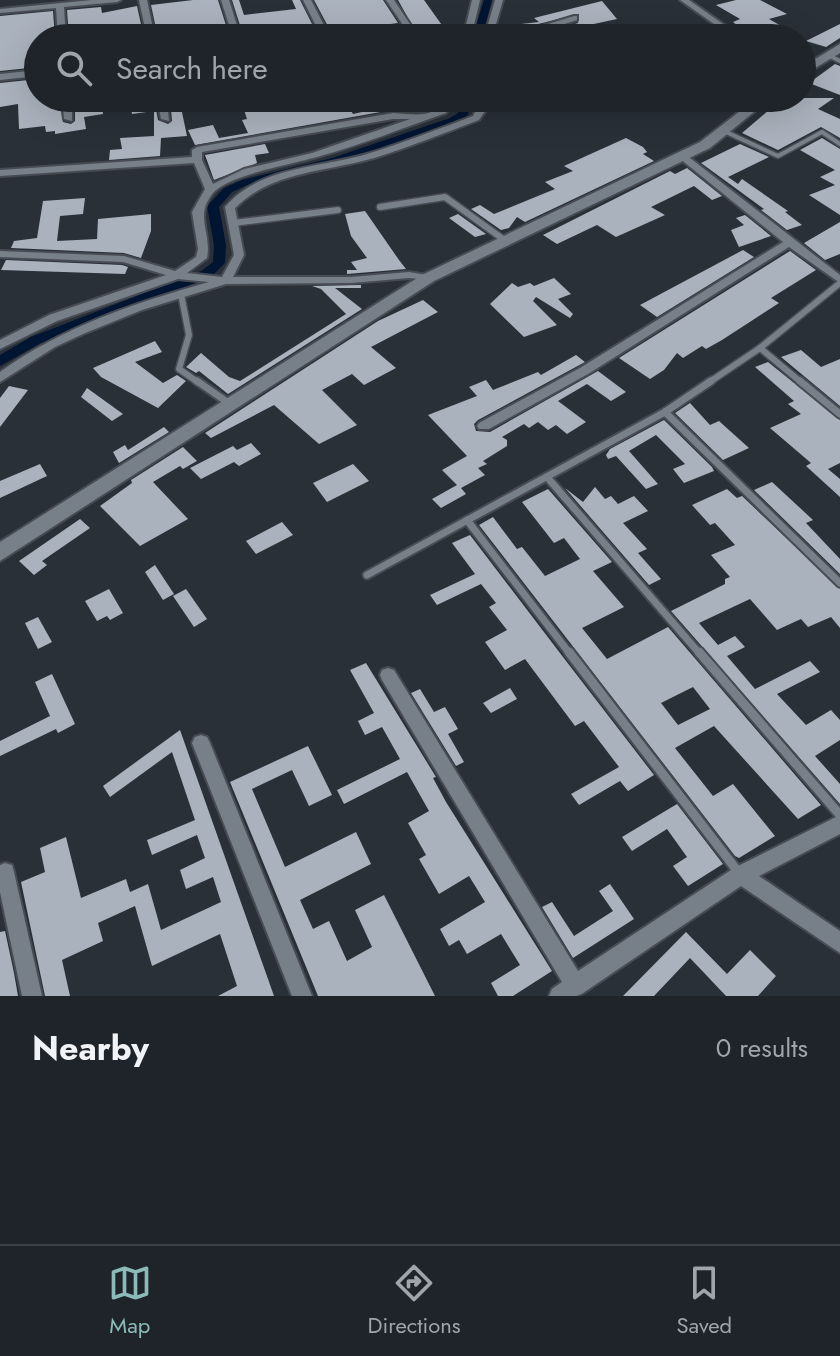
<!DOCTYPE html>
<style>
body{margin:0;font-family:Jost,sans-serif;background:#272c32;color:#f1f3f6}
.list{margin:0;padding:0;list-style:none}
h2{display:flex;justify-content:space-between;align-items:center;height:104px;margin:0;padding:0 32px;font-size:34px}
h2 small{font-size:26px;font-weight:400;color:#a1a4a8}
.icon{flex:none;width:44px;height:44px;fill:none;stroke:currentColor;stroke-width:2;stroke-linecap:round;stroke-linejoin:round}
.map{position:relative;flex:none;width:840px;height:996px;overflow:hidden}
.search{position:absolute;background:#1f242a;box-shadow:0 8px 32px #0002;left:24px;right:24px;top:24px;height:88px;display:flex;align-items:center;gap:20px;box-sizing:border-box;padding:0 28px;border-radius:44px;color:#a1a4a8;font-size:30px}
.sheet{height:248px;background:#1f242a}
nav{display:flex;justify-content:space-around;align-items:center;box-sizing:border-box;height:112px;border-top:2px solid #3c4147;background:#1f242a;font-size:22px;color:#a1a4a8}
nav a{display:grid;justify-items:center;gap:4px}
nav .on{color:#8bbbb9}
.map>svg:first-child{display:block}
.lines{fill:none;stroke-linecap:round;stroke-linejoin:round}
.canal{fill:#001532;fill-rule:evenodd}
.building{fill:#aab2bd;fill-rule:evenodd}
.lane-far3-casing{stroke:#474c54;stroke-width:7}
.lane-far2-casing{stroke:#474c54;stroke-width:9}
.lane-far1-casing{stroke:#474c54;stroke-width:11}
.lane-casing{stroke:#474c54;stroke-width:13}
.street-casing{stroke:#474c54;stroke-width:4}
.secondary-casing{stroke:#474c54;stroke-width:4}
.lane-far3{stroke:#777f89;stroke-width:4}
.lane-far2{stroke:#777f89;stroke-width:6}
.lane-far1{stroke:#777f89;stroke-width:7}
.lane{stroke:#777f89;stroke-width:9}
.street{fill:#777f89;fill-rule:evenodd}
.secondary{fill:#777f89;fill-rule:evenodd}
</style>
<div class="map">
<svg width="840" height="996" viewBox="0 0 840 996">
<rect width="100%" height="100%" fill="#293038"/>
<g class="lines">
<g class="canal">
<path d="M484,0H492L482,38H472Z"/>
<path d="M462,98H472L468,115L458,122L340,162L250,184L232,192L219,207L226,245L225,263L211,277L41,343L0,366V355L31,337L201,271L213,262L214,245L207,206L224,188L242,180L332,158L450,118L458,113Z"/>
</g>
</g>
<g class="building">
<path d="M193,0H218L230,38H158L151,5Z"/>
<path d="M232,0H239L244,15L296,9L292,0H300L319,38H244Z"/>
<path d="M314,0H383L398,23L331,32Z"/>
<path d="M398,0H424L449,35L429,38H364L414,29Z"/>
<path d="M736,0H760L787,14L769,19L802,38H753L733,22L740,19L716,5Z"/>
<path d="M602,1L617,19L561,31L566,35L548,38L547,33L578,23L579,14L534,25V38H516L504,26L539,22L534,18Z"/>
<path d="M137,6L144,38H69L67,10L101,7L102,13Z"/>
<path d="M53,11L55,38H38V67L0,71V16Z"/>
<path d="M840,24V38L826,47L806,41Z"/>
<path d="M835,64L840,66V95L809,83Z"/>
<path d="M38,79V98H59L63,122L71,124L75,121V98H101L103,114L84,117L86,129L55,134V131L46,132L45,126L19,129L18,104L0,107V83Z"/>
<path d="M129,98H154L158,120L168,124L172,121L170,98H179L187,136L161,138L160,156L109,160L110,150L122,149L120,138L154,136V111L132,114Z"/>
<path d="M240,98H249L257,112L265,111V98H320L326,112L349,107L353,114L420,99L427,110H392L195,145L188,130L213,125L219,138L248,133L242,120L247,119Z"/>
<path d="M553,98H604V101L571,111Z"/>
<path d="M664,98H694L705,101L695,111L663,101Z"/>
<path d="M783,98H834L818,109L840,119V138L821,127L778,150L742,133Z"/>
<path d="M626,138L643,147L647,152L643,154L654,161L525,222L517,217L509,228L501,230L471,209L480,205L494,214L555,189L545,182L573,171L564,166Z"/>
<path d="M822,138L840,149V215L809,195L835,185L820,177L835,170L800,150Z"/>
<path d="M265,144L269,153L255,155L257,163L214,180L205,155Z"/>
<path d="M740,144L769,157L728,177L738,184L742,179L788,211L785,212L802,225L787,230L761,210L764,209L701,163Z"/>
<path d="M687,168L722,196L712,200L694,186L651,207L665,215L616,237L597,225L557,244L543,235L670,171L675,174Z"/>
<path d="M85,198L83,214L60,216L57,241L97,239L98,219L151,214V231L141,258L124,253L11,248L14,241L37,238L43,201Z"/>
<path d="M365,211L399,260L406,269L347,274V270H357L351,262L367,258L351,236L345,214Z"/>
<path d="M458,214L486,234L475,237L449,218Z"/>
<path d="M745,215L771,236L739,247L731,230L744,225L736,218Z"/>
<path d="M840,222V254L825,260L804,243Z"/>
<path d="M743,250L754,257L657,317L640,305Z"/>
<path d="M790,251L816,270L771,298L779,303L722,340L706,349L702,346L683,358L677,353L664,370L650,379L619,358Z"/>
<path d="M6,260L122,265L128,267L125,274L1,270Z"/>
<path d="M554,278L571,294L558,299L573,314L570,318L536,297L533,301L557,325L524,337L490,304L512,283L518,287L530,283L534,286Z"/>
<path d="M361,285V288H335L362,309L228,394L199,371L196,373L186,367L201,353L229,377L240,381L346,314L321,289L312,286Z"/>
<path d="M423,300L438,312L371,347L396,368L364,385L352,374L322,390L357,425L319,444L274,405L211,438L205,433L378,321Z"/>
<path d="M155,341L162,352L135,362L163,383L177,375L186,381L158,408L101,377L93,368Z"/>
<path d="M801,350L821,367L840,359V406L781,357Z"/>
<path d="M576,355L585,362L478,420L474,424L476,431L490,432L598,371L626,392L611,401L587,384L558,401L586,422L567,434L556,425L548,430L538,422L529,428L524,424L502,437L507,440V446L483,461L487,464L478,468L485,475L461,488L466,494L441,508L432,499L457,485L442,470L467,456L428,415L477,396L469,387L486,380L493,390L538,372L541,375Z"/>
<path d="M768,362L840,420V463L828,469L840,479V497L806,466L811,463L770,428L801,414L788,404L794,401L755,367Z"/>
<path d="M9,386L28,390L0,427V398Z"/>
<path d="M87,388L123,414L112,421L81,397Z"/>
<path d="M690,403L710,425L719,421L749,448L723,460L675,413Z"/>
<path d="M664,420L712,467L714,471L684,483L673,469L685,464L656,435L629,451L658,484L646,489L616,456L608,459L606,455L610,449Z"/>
<path d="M164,427L169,432L119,463L113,452L125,445L128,450Z"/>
<path d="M251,443L261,454L239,466L234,462L201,479L190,468L233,446L237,450Z"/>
<path d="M183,447L197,461L183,469L180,466L153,482L188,519L140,546L100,506L132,483L131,480Z"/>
<path d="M40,464L47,476L0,498V481Z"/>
<path d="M353,464L369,481L327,502L313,483Z"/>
<path d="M772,482L813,520L806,523L840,559V574L754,490Z"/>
<path d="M595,487L605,499L611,496L618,504L634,496L648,511L623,523L647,549L638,553L661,579L649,585L565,488L583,502Z"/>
<path d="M548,489L612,562L593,571L624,607L582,628L607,659L668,627L821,805L798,819L714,726L675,748L713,796L733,784L775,836L739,858L735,856L479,525L493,517L517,549L522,547L545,576L580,559L564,538L554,543L522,502ZM693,687L710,709L678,725L661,703Z"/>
<path d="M727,489L737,498L742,496L840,589V628L831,617L808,627L801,619L777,630L750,599L699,623L718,645L735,636L745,647L727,656L755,689L810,661L820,672L777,694L806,725L831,710L840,720V740L815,756L840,784V804L671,611L725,584V579L730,577L711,555L735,545L715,523L710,525L692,505Z"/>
<path d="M80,519L90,528L42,561L47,565L34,575L19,561Z"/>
<path d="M282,522L293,535L256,554L246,541Z"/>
<path d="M470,535L563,657L654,775L628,791L620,781L579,805L571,794L619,767L584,721L575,726L525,659L505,670L485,642L507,630L489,607L496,603L481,584L437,605L430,595L475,574L452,543Z"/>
<path d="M155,565L174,594L163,600L145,572Z"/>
<path d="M109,589L123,613L110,620L107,616L97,621L85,601Z"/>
<path d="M186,589L207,619L194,627L173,596Z"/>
<path d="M38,617L52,642L38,649L25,623Z"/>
<path d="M366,663L436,777L433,778L446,802L552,971L513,996H498L491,983L520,965L501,934L467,954L459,940L449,946L440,929L485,902L469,876L439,894L419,859L426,855L408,823L429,811L407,772L344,804L337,790L400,759L382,727L365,735L358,721L374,713L350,670Z"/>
<path d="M52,674L75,724L58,733L56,729L0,756V741L50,716L35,682Z"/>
<path d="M510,688L517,699L491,713L483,703Z"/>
<path d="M420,689L434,712L445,707L458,729L448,734L464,762L456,766L411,693Z"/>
<path d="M180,730L274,996H218L237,986L220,934L152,966L135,906L98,923L103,941L62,960L70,996H45L21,882L45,872L40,848L66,837L81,898L126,879L130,892L148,884L161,930L221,902L213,877L186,889L180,870L205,858L197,835L152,855L147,840L195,820L172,752L110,797L103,786Z"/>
<path d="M308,746L332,795L309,806L292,770L252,789L285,867L356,832L371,864L300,900L313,929L329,921L347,961L372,947L355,910L384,895L435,996H318L230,782Z"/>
<path d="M677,804L723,864L688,886L673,866L687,857L667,829L632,851L622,837Z"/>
<path d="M610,884L634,919L573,958L542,907L552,902L574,936L613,911L599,891Z"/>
<path d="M5,931L14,973L18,996H0V932Z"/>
<path d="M686,932L727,974L750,950L776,976L758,996H726L690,958L654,996H623Z"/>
</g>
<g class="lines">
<defs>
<g id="lane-far3">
<path d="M830,56L840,61"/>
<path d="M724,131L778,156L822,132L840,144"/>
</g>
<g id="lane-far2">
<path d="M380,207L445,197L507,242"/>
<path d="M233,223L338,210"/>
<path d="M181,294L189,335L179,369L199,383"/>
<path d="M760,348L802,383"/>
<path d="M708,383L760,348L840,283"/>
</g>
<g id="lane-far1">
<path d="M197,381L230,404"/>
<path d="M800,381L840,414"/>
<path d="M665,412L840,583"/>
<path d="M547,477L700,654"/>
<path d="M467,520L570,654"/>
<path d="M367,575L665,412L711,381"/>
</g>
<g id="lane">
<path d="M569,652L739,873"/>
<path d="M699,652L840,815"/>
</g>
<g id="street">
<path d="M92,0H121L117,2L64,7L66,38H58L56,8L0,13V9Z"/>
<path d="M139,0H147L155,38H147Z"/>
<path d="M221,0H229L241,38H233Z"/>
<path d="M303,0H311L329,35L403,25L386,0H394L412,27L346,38H322Z"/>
<path d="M472,0H480L471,38H463Z"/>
<path d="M495,0H503L492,38H484Z"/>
<path d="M680,0H689L743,38H734Z"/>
<path d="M574,16H577V20L543,31L545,38H537L535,28Z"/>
<path d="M38,70V76L0,80V74Z"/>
<path d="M62,98H72V121L64,119Z"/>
<path d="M157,98H167L169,121L161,119Z"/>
<path d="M252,98H262L263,109H257Z"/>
<path d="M447,98H457L446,113C403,128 361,145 317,157C293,164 228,175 213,193C194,216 212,233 207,258L187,273L222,277L234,255L225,207C260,166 319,168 367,154C403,143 438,129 473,116L476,110V98H486V110L479,120C444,133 410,147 374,158C326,172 272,171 235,208L244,255L233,277H351L409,272L432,276V280L409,278L351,283L226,284L142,310L83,334L55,347L0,382V372C62,327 135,303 209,282L178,279L57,321L0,349V340L49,315L166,275L123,262L0,257V251L124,256L175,271L196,257L198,249L192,212L205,189L194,163L0,176V170L192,157V150L197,147L393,113C417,114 432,120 447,98ZM393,119H410L312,153L244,169L213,184L202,160V152Z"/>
<path d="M730,98H747L762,103L757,106Z"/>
<path d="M679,154H685L840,275V283L789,247L588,374L489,429H479L477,426L479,423L580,368L783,242L679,158Z"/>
<path d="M388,668L394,670L578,971L734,868L840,815V834L759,876L840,931V953L741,886L583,993L577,996H549L552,989L562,982L382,680L380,675L382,670Z"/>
<path d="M201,735L207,737L210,743L312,996H292L192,743L195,737Z"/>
<path d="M5,863L12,865L14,872L42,996H22L0,892V865Z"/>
</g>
<g id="secondary">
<path d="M840,44V53L802,76V67Z"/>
<path d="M757,98H771L710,148L434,281L0,561V542L422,275L700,142Z"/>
</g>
</defs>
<use href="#lane-far3" class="lane-far3-casing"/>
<use href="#lane-far2" class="lane-far2-casing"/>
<use href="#lane-far1" class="lane-far1-casing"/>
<use href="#lane" class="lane-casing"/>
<use href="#street" class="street-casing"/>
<use href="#secondary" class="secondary-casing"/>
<use href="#lane-far3" class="lane-far3"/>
<use href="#lane-far2" class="lane-far2"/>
<use href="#lane-far1" class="lane-far1"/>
<use href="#lane" class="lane"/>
<use href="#street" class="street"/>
<use href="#secondary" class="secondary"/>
</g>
</svg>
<div class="search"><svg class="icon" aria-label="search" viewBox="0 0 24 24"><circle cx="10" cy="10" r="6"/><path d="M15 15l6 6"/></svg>Search here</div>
</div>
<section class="sheet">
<h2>Nearby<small>0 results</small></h2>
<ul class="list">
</ul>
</section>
<nav>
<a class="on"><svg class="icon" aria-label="map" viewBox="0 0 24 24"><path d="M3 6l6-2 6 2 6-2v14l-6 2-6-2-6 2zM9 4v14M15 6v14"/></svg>Map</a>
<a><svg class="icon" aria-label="directions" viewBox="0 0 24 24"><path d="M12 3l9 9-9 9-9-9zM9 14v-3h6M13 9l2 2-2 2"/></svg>Directions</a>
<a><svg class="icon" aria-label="saved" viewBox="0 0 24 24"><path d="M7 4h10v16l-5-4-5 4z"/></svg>Saved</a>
</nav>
